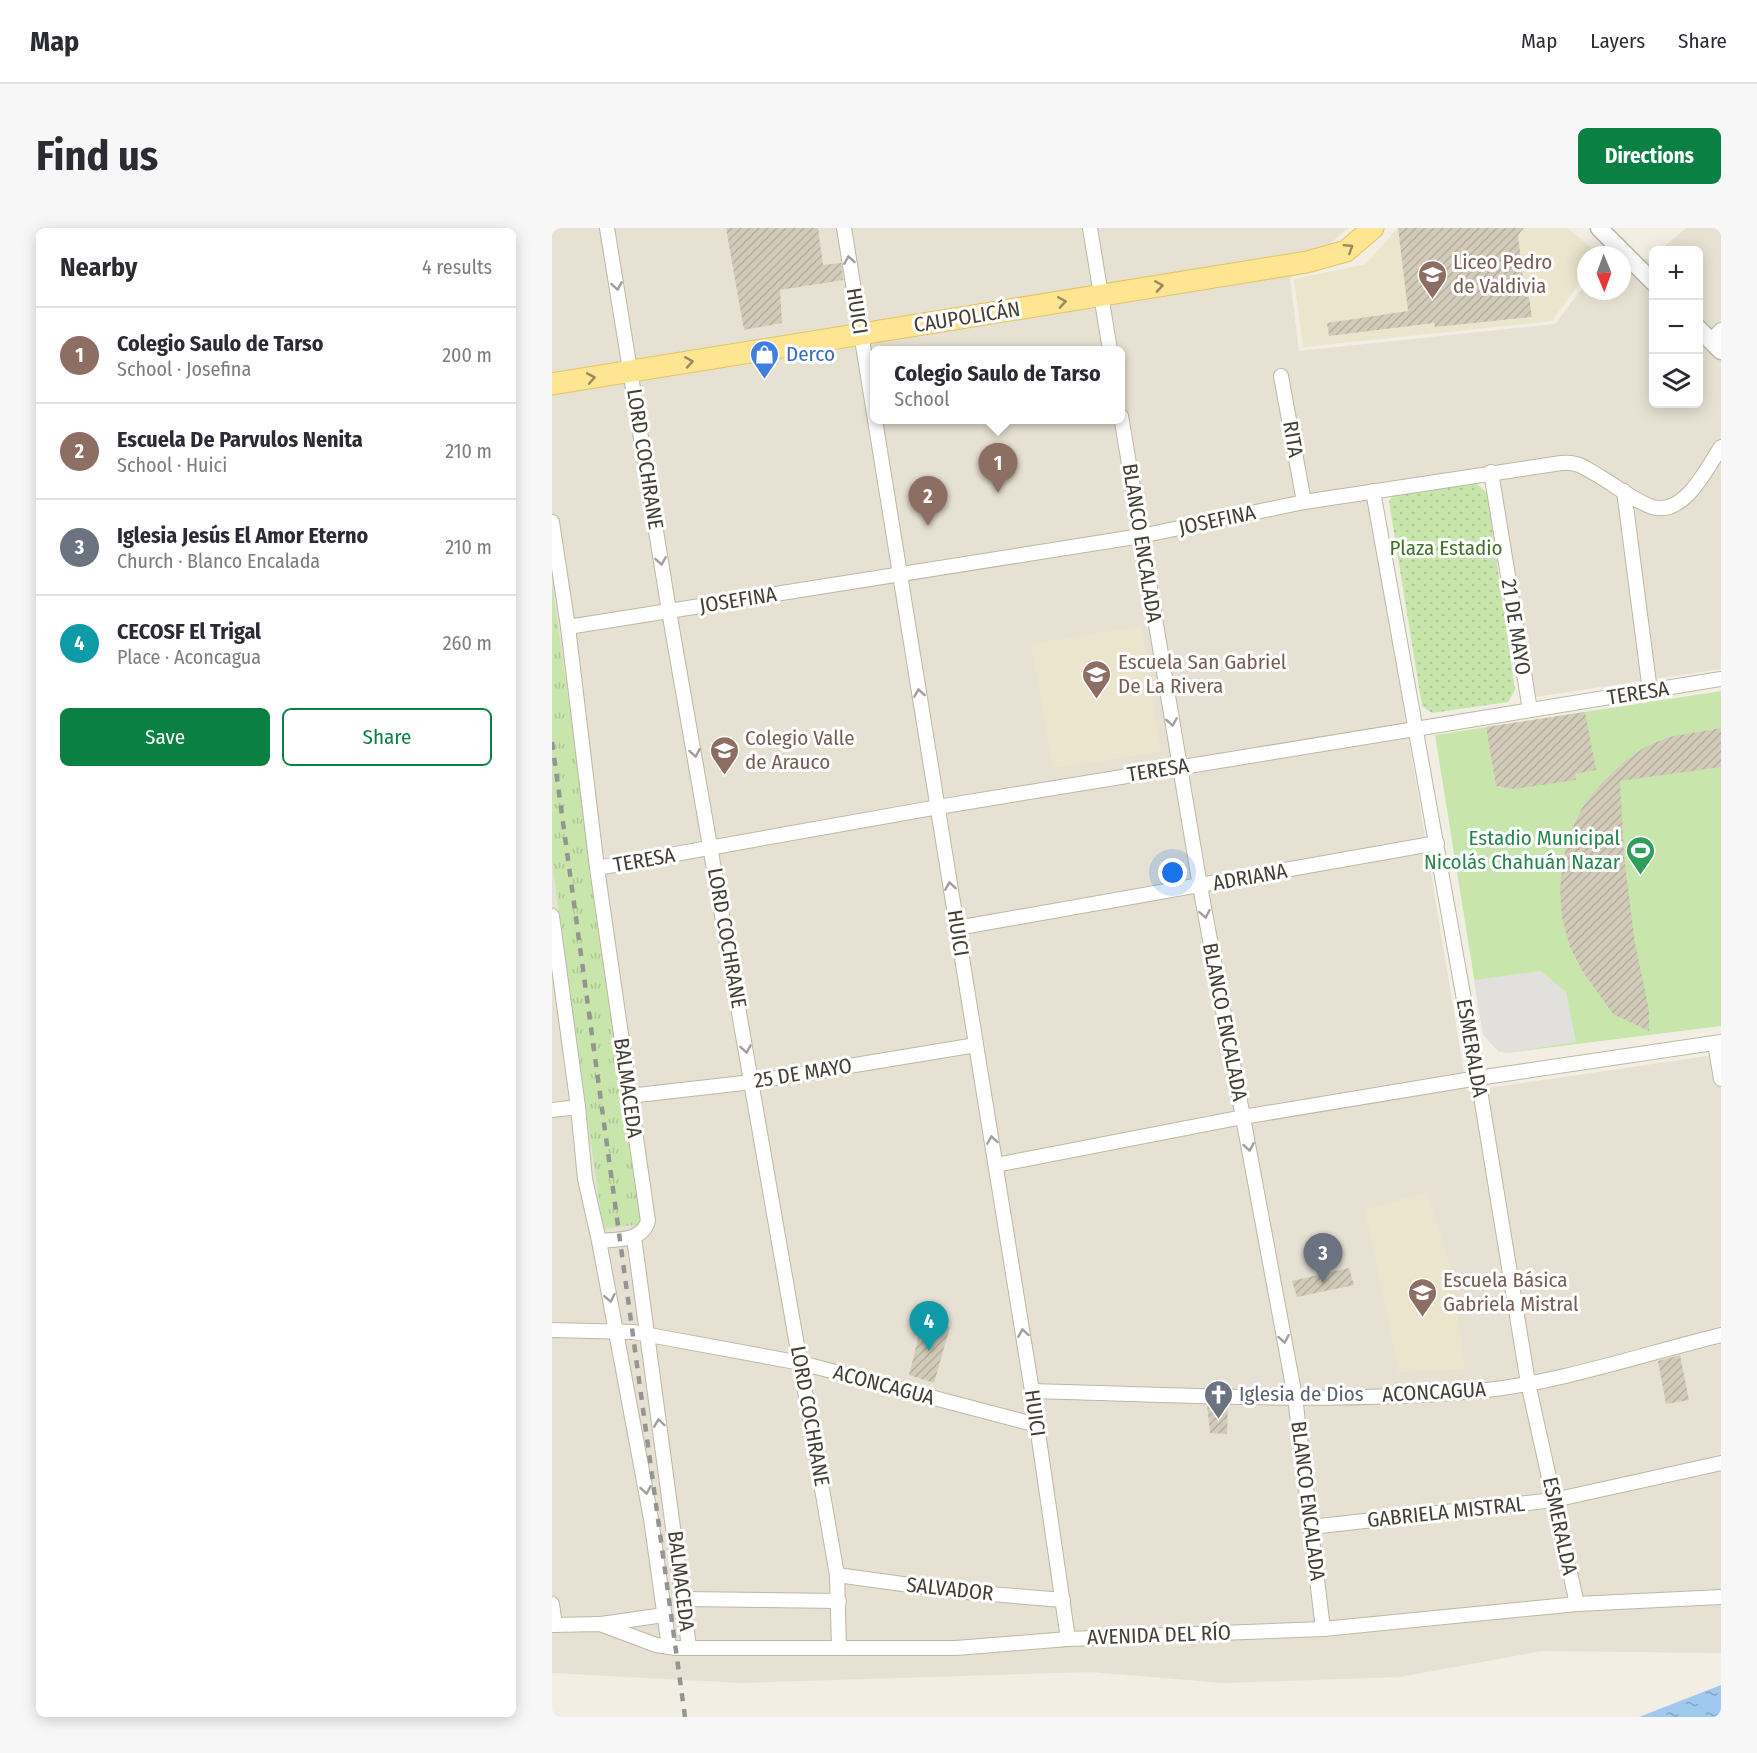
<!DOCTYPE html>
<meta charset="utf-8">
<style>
body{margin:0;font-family:"Fira Sans Condensed",sans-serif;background:#f7f7f7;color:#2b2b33}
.controls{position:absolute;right:18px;top:18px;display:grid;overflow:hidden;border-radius:9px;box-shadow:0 3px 15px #0003}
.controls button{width:54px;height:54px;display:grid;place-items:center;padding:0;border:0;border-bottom:2px solid #e1e1e2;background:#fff;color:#2b2b33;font:30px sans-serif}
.compass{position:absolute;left:1025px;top:18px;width:54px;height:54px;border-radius:50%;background:#fff;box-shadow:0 3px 15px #0003;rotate:179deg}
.you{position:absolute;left:621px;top:645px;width:21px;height:21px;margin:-15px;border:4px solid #fff;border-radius:50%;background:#1a73e8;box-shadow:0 0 0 9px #1a73e833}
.badge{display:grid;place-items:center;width:39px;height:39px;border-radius:50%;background:#0b8043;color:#fff;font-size:20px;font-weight:700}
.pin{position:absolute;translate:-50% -50px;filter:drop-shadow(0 2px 3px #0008)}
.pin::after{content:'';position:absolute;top:32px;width:21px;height:18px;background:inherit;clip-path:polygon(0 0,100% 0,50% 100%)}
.popup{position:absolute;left:318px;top:118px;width:255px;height:78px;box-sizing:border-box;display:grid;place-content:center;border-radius:9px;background:#fff;filter:drop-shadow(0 2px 4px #0005);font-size:20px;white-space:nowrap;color:#7c7c81}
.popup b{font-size:22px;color:#2b2b33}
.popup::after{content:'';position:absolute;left:50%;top:100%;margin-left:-12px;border:12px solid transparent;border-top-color:#fff}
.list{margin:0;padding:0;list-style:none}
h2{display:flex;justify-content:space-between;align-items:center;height:78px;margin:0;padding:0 24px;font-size:26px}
h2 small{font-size:20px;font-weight:400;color:#7c7c81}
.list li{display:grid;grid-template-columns:39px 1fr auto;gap:18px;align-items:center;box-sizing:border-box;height:96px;padding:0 24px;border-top:2px solid #e1e1e2}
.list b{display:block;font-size:22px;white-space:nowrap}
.list p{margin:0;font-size:20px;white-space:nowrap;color:#7c7c81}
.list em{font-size:20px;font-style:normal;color:#7c7c81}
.actions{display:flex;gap:12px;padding:18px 24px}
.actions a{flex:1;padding:14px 0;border:2px solid #0b8043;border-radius:9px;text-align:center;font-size:21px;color:#0b8043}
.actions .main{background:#0b8043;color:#fff}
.icon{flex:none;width:33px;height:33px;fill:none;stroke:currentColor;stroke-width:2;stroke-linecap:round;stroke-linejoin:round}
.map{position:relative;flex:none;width:1169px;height:1489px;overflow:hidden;border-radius:9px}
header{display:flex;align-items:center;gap:36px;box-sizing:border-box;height:84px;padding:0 30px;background:#fff;border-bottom:2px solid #e1e1e2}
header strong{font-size:28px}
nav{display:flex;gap:33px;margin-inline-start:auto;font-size:21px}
.intro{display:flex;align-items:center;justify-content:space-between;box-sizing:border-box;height:144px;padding:0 36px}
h1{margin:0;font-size:42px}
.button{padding:15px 27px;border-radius:9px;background:#0b8043;color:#fff;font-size:21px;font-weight:700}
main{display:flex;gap:36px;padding:0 36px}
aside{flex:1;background:#fff;border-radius:9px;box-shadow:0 3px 15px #0003}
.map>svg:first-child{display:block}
.residential{fill:#e6e1d2;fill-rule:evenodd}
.education{fill:#ebe5ce}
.grass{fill:url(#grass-tufts)}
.park{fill:url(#park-dots)}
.pitch{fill:#c8e6ac}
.parking{fill:#e2e0dc}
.water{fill:url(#water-ripples)}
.building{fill:url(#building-hatch)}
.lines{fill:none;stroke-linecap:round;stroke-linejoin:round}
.minor-casing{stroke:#bdb7a7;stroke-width:16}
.tertiary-casing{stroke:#bdb7a7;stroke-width:19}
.primary-casing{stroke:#e2c461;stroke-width:23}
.minor{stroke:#fff;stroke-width:14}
.tertiary{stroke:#fff;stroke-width:16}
.primary{stroke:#fde591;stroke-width:21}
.rail{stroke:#949494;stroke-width:4.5;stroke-dasharray:8 8;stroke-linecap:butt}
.oneway{stroke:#978a5e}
.oneway2{stroke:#a29f9a}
.labels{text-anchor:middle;stroke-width:6;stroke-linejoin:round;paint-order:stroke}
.education-label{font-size:21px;fill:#785e54;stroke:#fff;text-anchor:start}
.street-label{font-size:21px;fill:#443f34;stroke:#fff}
.shop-label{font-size:21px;fill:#366cbe;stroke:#fff;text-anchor:start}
.park-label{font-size:21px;fill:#407428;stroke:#fff}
.leisure-label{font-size:21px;fill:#27864d;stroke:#fff;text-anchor:end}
.worship-label{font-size:21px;fill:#5b616d;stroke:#fff;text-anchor:start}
</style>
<header>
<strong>Map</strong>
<nav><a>Map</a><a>Layers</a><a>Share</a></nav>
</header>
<div class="intro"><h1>Find us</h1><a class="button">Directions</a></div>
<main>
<aside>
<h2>Nearby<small>4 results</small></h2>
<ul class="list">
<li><span class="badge" style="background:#8d6e63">1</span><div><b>Colegio Saulo de Tarso</b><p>School · Josefina</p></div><em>200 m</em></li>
<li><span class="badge" style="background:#8d6e63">2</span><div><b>Escuela De Parvulos Nenita</b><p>School · Huici</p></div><em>210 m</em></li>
<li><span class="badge" style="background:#6b7280">3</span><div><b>Iglesia Jesús El Amor Eterno</b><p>Church · Blanco Encalada</p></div><em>210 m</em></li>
<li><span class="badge" style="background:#0f9aa8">4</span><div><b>CECOSF El Trigal</b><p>Place · Aconcagua</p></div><em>260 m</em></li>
</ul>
<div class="actions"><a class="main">Save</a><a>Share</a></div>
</aside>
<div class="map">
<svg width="1169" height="1489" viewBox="0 0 1169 1489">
<defs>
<pattern id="grass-tufts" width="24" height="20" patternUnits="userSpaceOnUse" patternTransform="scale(1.5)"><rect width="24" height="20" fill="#c8e6ac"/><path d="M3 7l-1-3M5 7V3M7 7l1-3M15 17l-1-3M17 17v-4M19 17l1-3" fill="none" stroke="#adc695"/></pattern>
<pattern id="park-dots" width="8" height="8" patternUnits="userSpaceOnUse" patternTransform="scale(1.5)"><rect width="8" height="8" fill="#c8e6ac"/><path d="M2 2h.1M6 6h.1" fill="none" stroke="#adc695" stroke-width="1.8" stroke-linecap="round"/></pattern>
<pattern id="water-ripples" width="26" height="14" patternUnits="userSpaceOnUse" patternTransform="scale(1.5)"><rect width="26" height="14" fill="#9fc9ef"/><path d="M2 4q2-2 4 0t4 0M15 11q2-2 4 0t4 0" fill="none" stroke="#83a5c2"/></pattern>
<pattern id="building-hatch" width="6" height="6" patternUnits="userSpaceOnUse" patternTransform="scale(1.5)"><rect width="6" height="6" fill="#d3cbb9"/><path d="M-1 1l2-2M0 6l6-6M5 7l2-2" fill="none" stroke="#b6afa0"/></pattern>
</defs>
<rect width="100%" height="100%" fill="#f2eee4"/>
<path class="residential" d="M0,0H796L738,51L747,123L1003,96L1034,55V63H1070V31H1098L1101,29L1102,176H1146V22H1108L1134,0H1169V441L982,469L944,238L815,259L915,863L1169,826V1425L990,1423L848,1449L672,1455L538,1444L189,1455L0,1445ZM323,122H569V192H323Z"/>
<g class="education">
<path d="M846,0H1016L1048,27H1034V46L1000,93L751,119L742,51L814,36Z"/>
<path d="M589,398L609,524L501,540L479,416Z"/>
<path d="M875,964L898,1037L913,1141L847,1144L813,982Z"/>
</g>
<path class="grass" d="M0,356L90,996L51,1001L0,634Z"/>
<path class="park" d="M924,255L935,265L963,462L956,474L880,485L870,478L837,274L841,267Z"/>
<path class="pitch" d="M1169,463V798L954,825L946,823L931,806L883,507Z"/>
<path class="parking" d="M989,743L1014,764L1024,814L954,825L946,823L931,806L922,752Z"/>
<path class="water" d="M1169,1457V1489H1087Z"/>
<g class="building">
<path d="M174,0H266L271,37L289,35L291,52L228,62L230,95L192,102Z"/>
<path d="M846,0H972L966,7L973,69H977L980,89L883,99L882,95L777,108L775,95L856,83Z"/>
<path d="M1033,484L1044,542L1023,546L1024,552L962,561L944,558L934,499Z"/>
<path d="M1169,500V539L1068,553L1072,628L1083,715L1097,782V803L1061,786L1031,744L1018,719L1010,689L1008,661L1011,633L1018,605L1030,580L1047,558L1073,533L1093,519L1117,509Z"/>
<path d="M797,1040L802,1057L745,1069L740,1053Z"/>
<path d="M371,1091L398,1099L382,1155L357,1147Z"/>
<path d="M1128,1127L1137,1172L1114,1176L1106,1133Z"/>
<path d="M655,1177L676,1178L675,1206L658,1205Z"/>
</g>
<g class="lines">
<defs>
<g id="minor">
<path d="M55,0L117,383L285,1347L287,1420"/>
<path d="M292,0L480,1163L516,1411"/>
<path d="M538,0L558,122"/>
<path d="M1159,113L1169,102"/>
<path d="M729,148L752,274"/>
<path d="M569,188L648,658L743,1169L771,1401"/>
<path d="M939,244L978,482"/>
<path d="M821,263L926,850L976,1155L1025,1376"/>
<path d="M1072,263L1098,463"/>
<path d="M0,294L16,399L45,640L96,993C90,1014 65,1011 47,1013"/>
<path d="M16,399L589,308L752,274L1009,235C1025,233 1033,240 1047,248C1064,258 1081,272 1100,279C1132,289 1155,240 1169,219"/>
<path d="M45,640L386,579L1169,451"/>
<path d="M0,688L26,879L33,951L47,1013L99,1291L117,1419"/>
<path d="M405,700L885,615"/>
<path d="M1163,815L1169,851"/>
<path d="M77,868L200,854L424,817"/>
<path d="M0,882L26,879"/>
<path d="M444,937L691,889L926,850L1169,814"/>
<path d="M82,1009L137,1419"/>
<path d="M0,1102L81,1104L249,1135L485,1197"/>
<path d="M480,1163C628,1167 778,1176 926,1163C1003,1156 1092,1126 1169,1107"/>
<path d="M759,1299L1002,1272L1169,1235"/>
<path d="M285,1347L402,1363L511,1372"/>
<path d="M132,1371L287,1373"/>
<path d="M0,1376L3,1397"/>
<path d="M49,1396L112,1387"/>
<path d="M0,1397L48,1396L104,1417L124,1420H404L516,1411L771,1401L1025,1376L1169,1369"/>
</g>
<g id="tertiary">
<path d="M1047,0L1102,55"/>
<path d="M1146,100L1169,123"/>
</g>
<path id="primary" d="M0,156L755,34L794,23L821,0"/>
</defs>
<use href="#minor" class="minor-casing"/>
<use href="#tertiary" class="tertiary-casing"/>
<use href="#primary" class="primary-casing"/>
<use href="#minor" class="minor"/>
<use href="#tertiary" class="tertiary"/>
<use href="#primary" class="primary"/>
<path class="rail" d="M0,514L133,1489"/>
</g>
<defs><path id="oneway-chevron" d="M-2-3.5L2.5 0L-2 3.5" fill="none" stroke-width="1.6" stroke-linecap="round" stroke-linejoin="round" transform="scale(1.5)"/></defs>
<g class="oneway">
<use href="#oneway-chevron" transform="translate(797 20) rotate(-32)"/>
<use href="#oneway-chevron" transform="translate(607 58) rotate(-9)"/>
<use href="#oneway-chevron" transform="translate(510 74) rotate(-9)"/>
<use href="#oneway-chevron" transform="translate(137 134) rotate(-9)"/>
<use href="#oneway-chevron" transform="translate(39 150) rotate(-10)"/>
</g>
<g class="oneway2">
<use href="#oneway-chevron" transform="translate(297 32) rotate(-99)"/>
<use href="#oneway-chevron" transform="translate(65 58) rotate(81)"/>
<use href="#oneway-chevron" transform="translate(109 333) rotate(81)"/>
<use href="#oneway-chevron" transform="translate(367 465) rotate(-99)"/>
<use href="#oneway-chevron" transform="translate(620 494) rotate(81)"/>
<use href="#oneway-chevron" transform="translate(143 525) rotate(80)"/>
<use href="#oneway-chevron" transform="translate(398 658) rotate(-99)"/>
<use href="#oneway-chevron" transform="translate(653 686) rotate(79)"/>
<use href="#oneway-chevron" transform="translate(194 821) rotate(80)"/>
<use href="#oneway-chevron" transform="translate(440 912) rotate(-99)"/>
<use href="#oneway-chevron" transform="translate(697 919) rotate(80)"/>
<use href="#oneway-chevron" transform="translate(58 1070) rotate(79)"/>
<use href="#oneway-chevron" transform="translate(471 1105) rotate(-99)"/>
<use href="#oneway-chevron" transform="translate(732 1111) rotate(80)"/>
<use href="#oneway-chevron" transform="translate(107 1195) rotate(-98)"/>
<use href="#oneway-chevron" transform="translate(94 1262) rotate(80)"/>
</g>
<defs>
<symbol id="school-pin" viewBox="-11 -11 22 30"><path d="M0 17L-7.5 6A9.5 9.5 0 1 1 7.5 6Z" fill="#8d6e63" stroke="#fff"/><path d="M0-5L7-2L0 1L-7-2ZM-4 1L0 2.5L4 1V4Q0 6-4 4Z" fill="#fff"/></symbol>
<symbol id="shop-pin" viewBox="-11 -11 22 30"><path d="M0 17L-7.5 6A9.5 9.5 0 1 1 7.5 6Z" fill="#3f7fe0" stroke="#fff"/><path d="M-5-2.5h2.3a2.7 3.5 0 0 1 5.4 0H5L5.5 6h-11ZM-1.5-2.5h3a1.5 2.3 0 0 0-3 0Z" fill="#fff"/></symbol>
<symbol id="stadium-pin" viewBox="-11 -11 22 30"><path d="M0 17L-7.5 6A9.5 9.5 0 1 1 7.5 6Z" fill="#2e9e5b" stroke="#fff"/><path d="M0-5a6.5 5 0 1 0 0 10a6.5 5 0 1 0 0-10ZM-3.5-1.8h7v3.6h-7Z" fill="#fff"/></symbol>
<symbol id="church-pin" viewBox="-11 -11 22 30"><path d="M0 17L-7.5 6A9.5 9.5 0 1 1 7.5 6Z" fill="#6b7280" stroke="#fff"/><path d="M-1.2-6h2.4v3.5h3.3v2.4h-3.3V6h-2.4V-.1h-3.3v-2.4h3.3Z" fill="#fff"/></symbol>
</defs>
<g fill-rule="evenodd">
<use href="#school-pin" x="864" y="30" width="33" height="45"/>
<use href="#shop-pin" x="196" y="110" width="33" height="45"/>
<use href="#school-pin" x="528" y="430" width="33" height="45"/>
<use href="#school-pin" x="156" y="506" width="33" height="45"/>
<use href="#stadium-pin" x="1072" y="606" width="33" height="45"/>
<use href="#school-pin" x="854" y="1048" width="33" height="45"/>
<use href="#church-pin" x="650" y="1150" width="33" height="45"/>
</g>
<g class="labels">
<g class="education-label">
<text x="901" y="41">Liceo Pedro<tspan x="901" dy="24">de Valdivia</tspan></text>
<text x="566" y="441">Escuela San Gabriel<tspan x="566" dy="24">De La Rivera</tspan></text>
<text x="193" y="517">Colegio Valle<tspan x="193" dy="24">de Arauco</tspan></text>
<text x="891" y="1059">Escuela Básica<tspan x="891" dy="24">Gabriela Mistral</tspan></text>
</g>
<g class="street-label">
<text transform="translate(305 83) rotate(81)" y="7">HUICI</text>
<text transform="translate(415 89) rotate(-9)" y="7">CAUPOLICÁN</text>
<text transform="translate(741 211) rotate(80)" y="7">RITA</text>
<text transform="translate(93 231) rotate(81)" y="7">LORD COCHRANE</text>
<text transform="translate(665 292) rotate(-12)" y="7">JOSEFINA</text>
<text transform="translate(590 315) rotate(81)" y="7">BLANCO ENCALADA</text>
<text transform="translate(186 372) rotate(-9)" y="7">JOSEFINA</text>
<text transform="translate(964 399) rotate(81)" y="7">21 DE MAYO</text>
<text transform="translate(1086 465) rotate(-9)" y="7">TERESA</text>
<text transform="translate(606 542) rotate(-9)" y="7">TERESA</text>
<text transform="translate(92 632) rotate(-10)" y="7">TERESA</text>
<text transform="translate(698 649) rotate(-10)" y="7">ADRIANA</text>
<text transform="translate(406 705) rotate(81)" y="7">HUICI</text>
<text transform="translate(175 710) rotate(80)" y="7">LORD COCHRANE</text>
<text transform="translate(673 794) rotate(79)" y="7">BLANCO ENCALADA</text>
<text transform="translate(920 820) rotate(80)" y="7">ESMERALDA</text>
<text transform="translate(251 845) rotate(-9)" y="7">25 DE MAYO</text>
<text transform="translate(76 860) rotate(82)" y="7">BALMACEDA</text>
<text transform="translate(332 1157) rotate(15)" y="7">ACONCAGUA</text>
<text transform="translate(882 1164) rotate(-3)" y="7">ACONCAGUA</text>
<text transform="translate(483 1185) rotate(82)" y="7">HUICI</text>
<text transform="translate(258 1188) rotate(80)" y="7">LORD COCHRANE</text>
<text transform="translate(756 1273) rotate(83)" y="7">BLANCO ENCALADA</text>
<text transform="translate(894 1284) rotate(-6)" y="7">GABRIELA MISTRAL</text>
<text transform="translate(1008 1298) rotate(78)" y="7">ESMERALDA</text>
<text transform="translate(129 1353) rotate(83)" y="7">BALMACEDA</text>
<text transform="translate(398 1361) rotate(6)" y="7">SALVADOR</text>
<text transform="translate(607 1407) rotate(-2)" y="7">AVENIDA DEL RÍO</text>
</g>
<g class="shop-label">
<text x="234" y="133">Derco</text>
</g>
<g class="park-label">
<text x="894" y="327">Plaza Estadio</text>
</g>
<g class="leisure-label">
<text x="1068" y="617">Estadio Municipal<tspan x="1068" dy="24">Nicolás Chahuán Nazar</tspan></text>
</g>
<g class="worship-label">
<text x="687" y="1173">Iglesia de Dios</text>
</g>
</g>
</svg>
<div class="controls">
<button>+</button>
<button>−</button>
<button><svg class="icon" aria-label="layers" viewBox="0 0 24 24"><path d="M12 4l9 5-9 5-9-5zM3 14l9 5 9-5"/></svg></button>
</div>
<svg class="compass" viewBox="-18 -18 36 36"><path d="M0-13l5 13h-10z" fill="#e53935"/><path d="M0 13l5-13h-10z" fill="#7c7c81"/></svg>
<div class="you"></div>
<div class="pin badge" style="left:446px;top:265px;background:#8d6e63">1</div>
<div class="popup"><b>Colegio Saulo de Tarso</b>School</div>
<div class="pin badge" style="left:376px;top:298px;background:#8d6e63">2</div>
<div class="pin badge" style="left:771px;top:1055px;background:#6b7280">3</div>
<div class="pin badge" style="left:377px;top:1123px;background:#0f9aa8">4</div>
</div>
</main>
